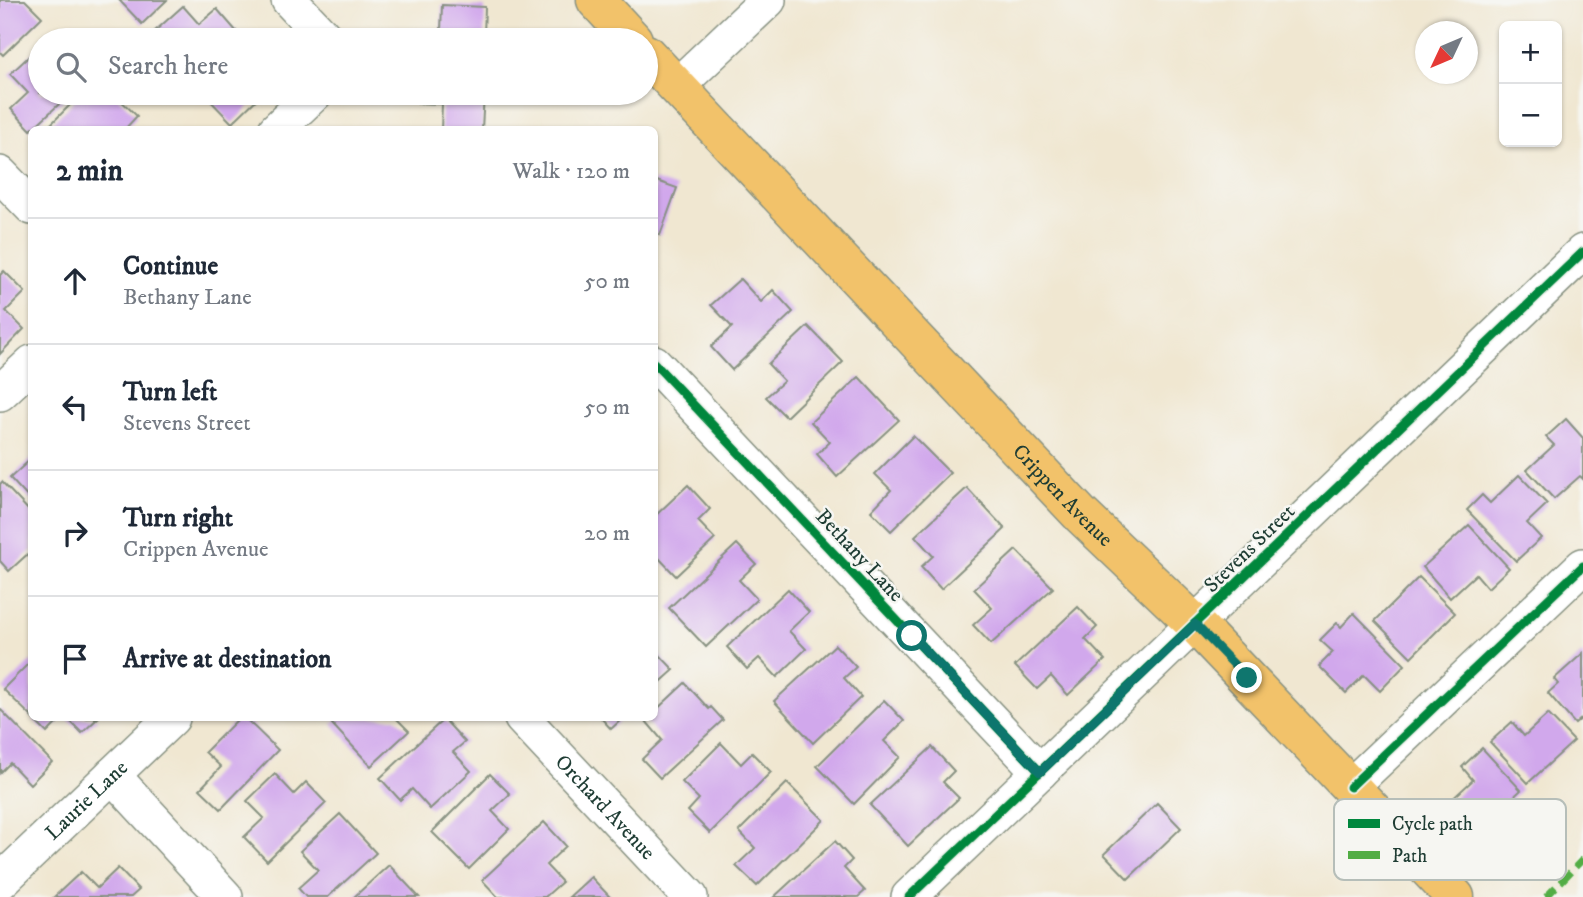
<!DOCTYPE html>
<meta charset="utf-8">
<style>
body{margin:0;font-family:"IM FELL DW Pica",serif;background:#f2f2f3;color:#1f2937}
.controls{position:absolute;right:21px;top:21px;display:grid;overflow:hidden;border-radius:10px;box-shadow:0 2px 5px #0004}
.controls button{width:63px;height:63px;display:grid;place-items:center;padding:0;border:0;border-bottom:2px solid #e0e1e3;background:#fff;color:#1f2937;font:35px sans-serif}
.compass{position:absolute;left:1415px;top:21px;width:63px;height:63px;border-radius:50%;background:#fff;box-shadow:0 2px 5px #0004;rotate:226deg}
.stop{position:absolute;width:21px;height:21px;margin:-16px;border:5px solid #0f766e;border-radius:50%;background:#fff}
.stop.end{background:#0f766e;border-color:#fff;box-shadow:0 2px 7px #0008}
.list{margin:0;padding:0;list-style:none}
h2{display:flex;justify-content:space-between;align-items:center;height:91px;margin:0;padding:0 28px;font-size:30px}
h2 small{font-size:23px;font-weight:400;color:#747a83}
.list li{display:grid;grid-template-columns:46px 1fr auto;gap:21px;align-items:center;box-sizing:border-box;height:126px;padding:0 28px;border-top:2px solid #e0e1e3}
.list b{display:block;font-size:26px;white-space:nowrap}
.list p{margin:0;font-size:23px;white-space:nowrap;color:#747a83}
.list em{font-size:23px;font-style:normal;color:#747a83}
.icon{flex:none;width:38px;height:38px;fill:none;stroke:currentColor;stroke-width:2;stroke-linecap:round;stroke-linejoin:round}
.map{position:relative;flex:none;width:1583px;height:897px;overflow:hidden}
.search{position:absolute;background:#fff;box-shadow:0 2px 5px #0004;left:28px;top:28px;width:630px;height:77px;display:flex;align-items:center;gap:18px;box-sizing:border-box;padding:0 24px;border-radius:38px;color:#747a83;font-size:26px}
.panel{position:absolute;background:#fff;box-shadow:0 2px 5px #0004;left:28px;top:126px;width:630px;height:595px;border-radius:10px}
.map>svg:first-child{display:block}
.building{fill:#d1a8ec}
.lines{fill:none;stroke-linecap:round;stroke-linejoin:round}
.minor-casing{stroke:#889282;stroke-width:38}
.major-casing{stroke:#889282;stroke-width:41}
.minor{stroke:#fff;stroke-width:35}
.major{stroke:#f2c26a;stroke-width:38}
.quiet{stroke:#52ad45;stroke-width:7;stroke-dasharray:14 7;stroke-linecap:butt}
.cycleway-casing{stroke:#f6f6f2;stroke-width:13}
.cycleway{stroke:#00873e;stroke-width:9}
.route{stroke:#0f766e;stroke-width:9}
.labels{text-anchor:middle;stroke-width:5;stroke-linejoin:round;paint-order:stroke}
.street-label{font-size:21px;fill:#1f3d34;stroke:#f6f6f2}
.key{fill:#f6f6f2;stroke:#b6beb9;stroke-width:2}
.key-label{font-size:19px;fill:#1f3d34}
</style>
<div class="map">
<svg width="1583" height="897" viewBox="0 0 1583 897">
<rect width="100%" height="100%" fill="#f6f6f2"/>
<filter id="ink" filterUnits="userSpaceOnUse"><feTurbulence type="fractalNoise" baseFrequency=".0143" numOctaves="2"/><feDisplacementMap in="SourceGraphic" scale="14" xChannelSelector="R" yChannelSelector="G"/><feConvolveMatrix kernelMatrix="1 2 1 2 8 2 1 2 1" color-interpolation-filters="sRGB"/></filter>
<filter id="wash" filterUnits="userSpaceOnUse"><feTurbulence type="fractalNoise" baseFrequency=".00686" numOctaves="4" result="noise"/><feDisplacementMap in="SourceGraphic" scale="28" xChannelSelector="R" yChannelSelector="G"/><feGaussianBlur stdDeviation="1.57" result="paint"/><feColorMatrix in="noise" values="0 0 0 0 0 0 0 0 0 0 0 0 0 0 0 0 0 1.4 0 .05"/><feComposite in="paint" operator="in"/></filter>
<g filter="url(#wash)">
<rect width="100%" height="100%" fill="#f0e7d1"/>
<g id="blocks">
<g class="building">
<path d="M0,0H25L42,17L3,55L0,52Z"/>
<path d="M119,0H167L142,24Z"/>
<path d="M442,5L485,7L484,36L501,37V40H418L419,30L441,31Z"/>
<path d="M183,6L199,24L217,9L237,32L228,40H145Z"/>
<path d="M40,46V93H71L31,130L11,109L28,93L10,74Z"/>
<path d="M82,93H94L100,99L107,93H113L137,116L124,130H45Z"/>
<path d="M203,93H263L232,123Z"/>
<path d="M417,93H484L482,130H441L442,104L417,103Z"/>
<path d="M654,180L677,188L660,235L654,232Z"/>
<path d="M4,271L25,292L6,311L24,329L0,354V275Z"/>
<path d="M740,279L761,302L773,290L793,312L732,370L711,347L732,327L711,305Z"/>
<path d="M808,326L843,362L786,417L766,397L784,381L768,364Z"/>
<path d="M859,377L899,420L837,477L817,454L830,442L811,422Z"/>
<path d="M1566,419L1583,438V479L1580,476L1554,499L1527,470L1554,445L1546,437Z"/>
<path d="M913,436L950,473L891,531L871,511L891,490L875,474Z"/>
<path d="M32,458V502L10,478Z"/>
<path d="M1519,475L1547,504L1527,523L1541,538L1516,561L1467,510L1482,495L1490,503Z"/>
<path d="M2,482L32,514V550L9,571L0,561V484Z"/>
<path d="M688,485L710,509L698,521L715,539L676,576L656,555L654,557V517Z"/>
<path d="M967,488L1005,529L941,589L921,567L933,556L915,536Z"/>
<path d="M1469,525L1509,568L1488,588L1476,574L1450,598L1423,567Z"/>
<path d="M737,544L756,564L739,580L757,599L706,647L669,608Z"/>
<path d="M1016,550L1053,588L991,644L973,625L992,608L974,589Z"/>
<path d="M1419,577L1455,613L1411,657L1375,621Z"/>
<path d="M788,589L809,612L789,631L806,649L777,677L759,658L747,669L727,647Z"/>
<path d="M1078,607L1097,627L1085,639L1105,660L1068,695L1051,676L1037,689L1015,666Z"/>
<path d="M1354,613L1405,665L1380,691L1364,675L1346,693L1319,666L1333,652L1320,640L1337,623L1341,627Z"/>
<path d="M835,645L856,667L844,678L861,697L813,743L774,701Z"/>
<path d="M654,649L674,670L654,688Z"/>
<path d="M1583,653V717L1575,724L1548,693L1558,684L1554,679Z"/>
<path d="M32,660V717L3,689Z"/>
<path d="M685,683L709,709L711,707L723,720L660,778L642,759L662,740L645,720L648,718H654V712Z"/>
<path d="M884,700L904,721L884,741L900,757L854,804L817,766Z"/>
<path d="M0,709L52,762L30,784L10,763L0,773Z"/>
<path d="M1548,714L1574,741L1528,783L1490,742L1512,722L1524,736Z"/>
<path d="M32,718H62L47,733Z"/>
<path d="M67,718H98L82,733Z"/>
<path d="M239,718H245L278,750L221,809L200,789L221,767L205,752Z"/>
<path d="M339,718H396L409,731L371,766L332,724Z"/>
<path d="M601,718H623L611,729Z"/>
<path d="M444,719L465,742L453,752L471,771L430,809L412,789L400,800L380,778Z"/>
<path d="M721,743L741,764L752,753L771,772L710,833L688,811L699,799L682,782Z"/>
<path d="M932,747L954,771L943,782L959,798L908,846L870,805Z"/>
<path d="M1482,748L1521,790L1476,832L1449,802L1473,780L1462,767Z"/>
<path d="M275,774L294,794L306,782L326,803L267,861L244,837L264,818L247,801Z"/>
<path d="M490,774L510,794L492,811L509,829L469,869L432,832Z"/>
<path d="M787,783L824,820L757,886L736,866L755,848L739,831Z"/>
<path d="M1157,803L1181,828L1128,879L1104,854Z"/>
<path d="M340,814L376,853L328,897H306L298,888L318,870L300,851Z"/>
<path d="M544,822L566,846L546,865L562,882L545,897H498L482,880Z"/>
<path d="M835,841L852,860L844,868L865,891L858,897H774Z"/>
<path d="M389,865L419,897H354Z"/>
<path d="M118,868L139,890L131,897H54L81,872L97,888Z"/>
<path d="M591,877L610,897H569Z"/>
</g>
</g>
</g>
<g filter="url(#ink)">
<use href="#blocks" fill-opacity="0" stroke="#889282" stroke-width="2"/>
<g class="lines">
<defs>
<g id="minor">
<path d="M289,0L327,40"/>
<path d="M676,87L768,0"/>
<path d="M276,130L315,93"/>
<path d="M0,174L32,207"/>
<path d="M654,363L1040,772"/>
<path d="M0,393L32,363"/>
<path id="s1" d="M522,718L690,897"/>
<path d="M112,775L225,897"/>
<path d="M1350,787L1583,566"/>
<path id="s2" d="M0,882L172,718"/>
<path d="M909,897L1583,252"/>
</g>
<g id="major">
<path d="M596,0L633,40"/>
<path id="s3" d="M646,54L1081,515L1195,624L1455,897"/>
</g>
</defs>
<use href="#minor" class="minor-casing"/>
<use href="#major" class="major-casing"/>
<use href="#minor" class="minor"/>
<use href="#major" class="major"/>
<path class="quiet" d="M1546,897L1583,859"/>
<defs>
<g id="cycleway">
<path d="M654,363L1040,772"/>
<path d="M1350,787L1583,566"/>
<path d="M909,897L1583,252"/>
</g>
</defs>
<use href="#cycleway" class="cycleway-casing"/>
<use href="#cycleway" class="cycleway"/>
</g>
</g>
<g class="lines" filter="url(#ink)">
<path class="route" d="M912,636L1040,772L1195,624L1247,678"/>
</g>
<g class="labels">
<g class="street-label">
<text dy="7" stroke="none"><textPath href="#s3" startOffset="607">Crippen Avenue</textPath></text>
<text transform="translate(1249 548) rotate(-44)" y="7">Stevens Street</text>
<text transform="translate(860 555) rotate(47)" y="7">Bethany Lane</text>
<text dy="7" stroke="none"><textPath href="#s2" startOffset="119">Laurie Lane</textPath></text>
<text dy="7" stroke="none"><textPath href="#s1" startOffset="122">Orchard Avenue</textPath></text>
</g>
</g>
<rect x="1334" y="799" width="232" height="81" rx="10" class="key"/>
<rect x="1348" y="819" width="32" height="9" fill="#00873e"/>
<rect x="1348" y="851" width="32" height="8" fill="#52ad45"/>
<g class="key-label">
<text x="1392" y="830">Cycle path</text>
<text x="1392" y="862">Path</text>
</g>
</svg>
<div class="controls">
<button>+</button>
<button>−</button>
</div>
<svg class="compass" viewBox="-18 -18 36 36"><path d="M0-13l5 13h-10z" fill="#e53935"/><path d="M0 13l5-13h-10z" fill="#747a83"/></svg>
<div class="stop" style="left:912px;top:636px"></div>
<div class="stop end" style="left:1247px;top:678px"></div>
<div class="search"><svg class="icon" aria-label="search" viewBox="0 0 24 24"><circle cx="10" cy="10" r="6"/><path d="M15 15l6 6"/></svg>Search here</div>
<section class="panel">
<h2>2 min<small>Walk · 120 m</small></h2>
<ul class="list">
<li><svg class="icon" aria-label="ahead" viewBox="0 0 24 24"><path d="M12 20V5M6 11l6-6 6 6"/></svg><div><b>Continue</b><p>Bethany Lane</p></div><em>50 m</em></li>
<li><svg class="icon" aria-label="left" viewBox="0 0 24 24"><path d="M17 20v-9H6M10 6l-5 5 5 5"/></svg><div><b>Turn left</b><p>Stevens Street</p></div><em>50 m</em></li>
<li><svg class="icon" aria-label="right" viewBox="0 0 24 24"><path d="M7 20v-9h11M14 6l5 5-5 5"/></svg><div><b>Turn right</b><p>Crippen Avenue</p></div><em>20 m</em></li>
<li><svg class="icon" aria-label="arrive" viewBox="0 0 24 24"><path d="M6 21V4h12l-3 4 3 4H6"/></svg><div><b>Arrive at destination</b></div></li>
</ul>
</section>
</div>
